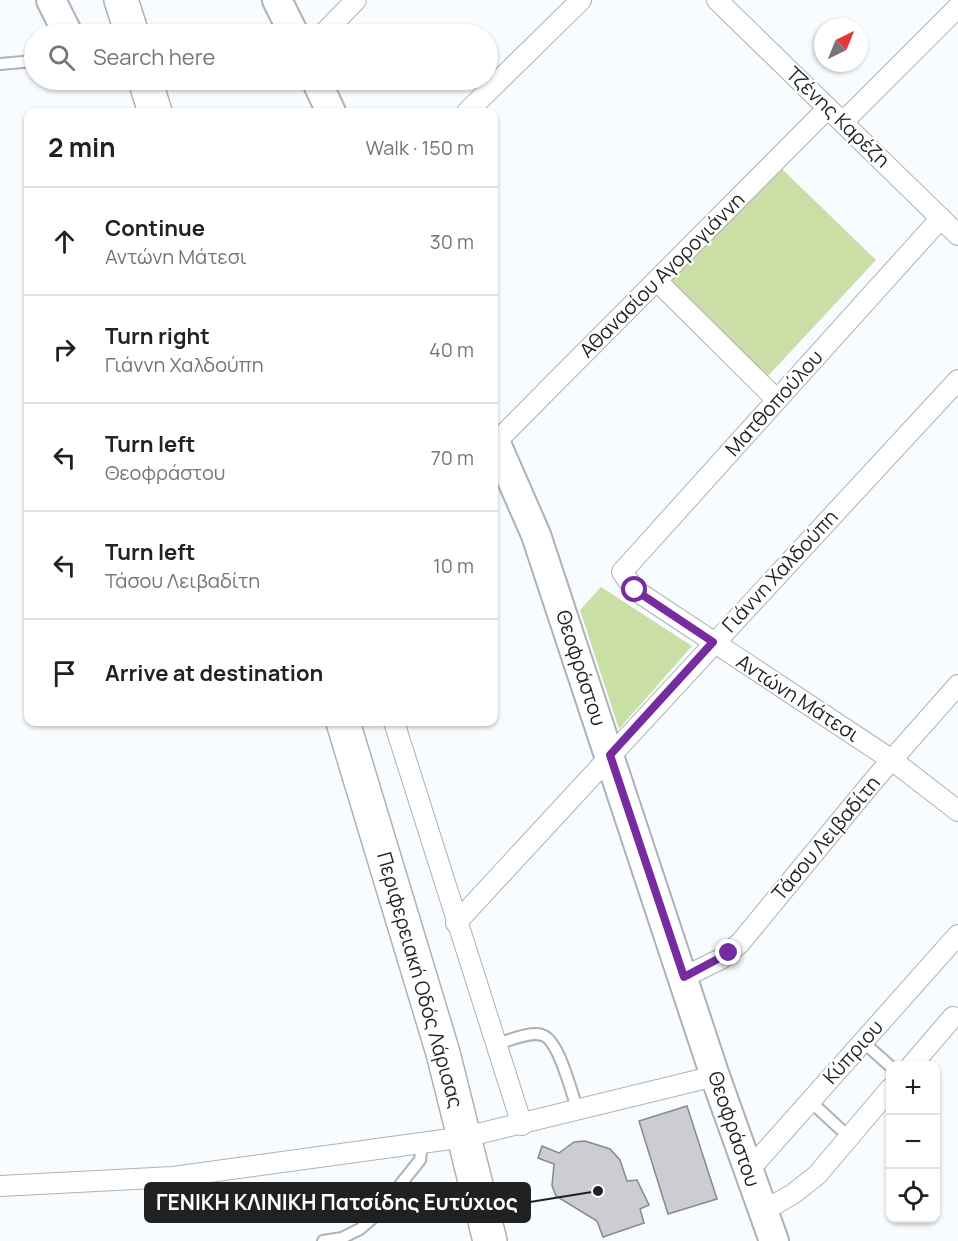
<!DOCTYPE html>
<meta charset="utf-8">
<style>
body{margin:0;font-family:Manrope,sans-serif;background:#f2f2f2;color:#222}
.controls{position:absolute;right:18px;bottom:18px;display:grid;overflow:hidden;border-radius:12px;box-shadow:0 2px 4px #0004}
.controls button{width:54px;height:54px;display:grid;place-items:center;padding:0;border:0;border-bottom:2px solid #e0e0e0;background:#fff;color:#222;font:30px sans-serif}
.compass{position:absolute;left:814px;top:18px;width:54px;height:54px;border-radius:50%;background:#fff;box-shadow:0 2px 4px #0004;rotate:43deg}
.stop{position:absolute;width:18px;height:18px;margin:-14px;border:4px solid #762c9e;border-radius:50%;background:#fff}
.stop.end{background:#762c9e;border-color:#fff;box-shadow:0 2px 6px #0008}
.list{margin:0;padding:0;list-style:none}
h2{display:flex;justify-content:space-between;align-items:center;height:78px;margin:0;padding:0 24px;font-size:26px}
h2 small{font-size:20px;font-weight:400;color:#767676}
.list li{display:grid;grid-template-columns:39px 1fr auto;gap:18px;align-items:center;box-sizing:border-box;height:108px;padding:0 24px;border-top:2px solid #e0e0e0}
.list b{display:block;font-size:22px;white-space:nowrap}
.list p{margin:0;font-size:20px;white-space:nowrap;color:#767676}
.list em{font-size:20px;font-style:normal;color:#767676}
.icon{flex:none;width:33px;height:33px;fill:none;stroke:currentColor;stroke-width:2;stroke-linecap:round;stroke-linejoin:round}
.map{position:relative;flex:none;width:958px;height:1241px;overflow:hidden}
.search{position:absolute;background:#fff;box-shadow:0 2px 4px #0004;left:24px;top:24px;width:474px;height:66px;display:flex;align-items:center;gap:15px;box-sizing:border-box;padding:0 21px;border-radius:33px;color:#767676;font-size:22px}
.panel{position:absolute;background:#fff;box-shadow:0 2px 4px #0004;left:24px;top:108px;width:474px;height:618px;border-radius:12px}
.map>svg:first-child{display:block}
.green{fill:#cadfa5}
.building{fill:#ccccd3;stroke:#88888e;stroke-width:1.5}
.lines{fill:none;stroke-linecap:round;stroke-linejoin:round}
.lane-casing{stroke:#acb2b7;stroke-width:14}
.street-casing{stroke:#acb2b7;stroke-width:22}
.secondary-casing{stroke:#acb2b7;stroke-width:32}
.highway-casing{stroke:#acb2b7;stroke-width:36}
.lane{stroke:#fff;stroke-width:10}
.street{stroke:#fff;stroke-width:20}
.secondary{stroke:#fff;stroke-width:28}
.highway{stroke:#fff;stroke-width:33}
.route{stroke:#762c9e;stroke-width:8}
.labels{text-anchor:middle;stroke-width:4.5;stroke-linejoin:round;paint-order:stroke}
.street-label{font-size:20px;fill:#1f2123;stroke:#fff}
.leader{fill:none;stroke:#1f2123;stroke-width:2}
.callout-dot{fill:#1f2123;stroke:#fff;stroke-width:2}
.callout{fill:#1f2123;stroke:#1f2123;stroke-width:2}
.callout-label{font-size:21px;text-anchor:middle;font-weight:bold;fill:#fff}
</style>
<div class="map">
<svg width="958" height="1241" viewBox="0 0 958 1241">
<rect width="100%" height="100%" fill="#f9fcfe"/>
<g class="green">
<path d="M782,169L876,260L767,377L670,281Z"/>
<path d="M601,587L692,646L619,729L580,610Z"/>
</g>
<g class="building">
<path d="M687,1106L717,1199L668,1214L639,1121Z"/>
<path d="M585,1141L610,1149L620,1160L627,1181L637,1180L649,1205L640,1209L644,1223L603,1237L597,1221L556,1196L552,1186L554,1164L538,1158L542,1146L559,1153L574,1142Z"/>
</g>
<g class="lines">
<defs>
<g id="lane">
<path d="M0,64L34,61"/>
<path d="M863,1042L890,1066"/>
<path d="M496,1044C509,1041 529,1031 542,1035C559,1039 572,1095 578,1111"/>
<path d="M810,1101L849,1137"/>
<path d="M323,1241L342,1238L360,1229L375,1216L420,1160L422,1143"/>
</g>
<g id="street">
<path d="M717,0L958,235"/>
<path d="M323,34L356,0"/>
<path d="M467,112L581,0"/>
<path d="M843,122L958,7"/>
<path d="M941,218L622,572L635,590L892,760L958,811"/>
<path d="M657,281L777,400"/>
<path d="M495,443L828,108"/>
<path d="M394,722L522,1125"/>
<path d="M456,923L958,380"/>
<path d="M684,977L721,959L740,943L874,780L958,685"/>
<path d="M911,1066L953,1017"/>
<path d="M749,1170L958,935"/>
<path d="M0,1186L173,1177L465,1137L715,1076"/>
<path d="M763,1211L793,1194L817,1175L890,1089"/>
</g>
<g id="secondary">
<path d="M51,0L68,34"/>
<path d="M277,0L294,34"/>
<path d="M316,80L331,112"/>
<path d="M494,439L536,535L715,1076L774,1241"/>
</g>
<g id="highway">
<path d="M121,0L132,34"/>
<path d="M145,80L155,112"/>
<path d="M343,722L443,1053L490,1241"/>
</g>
</defs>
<use href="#lane" class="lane-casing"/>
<use href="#street" class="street-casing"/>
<use href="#secondary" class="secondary-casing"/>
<use href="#highway" class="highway-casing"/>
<use href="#lane" class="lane"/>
<use href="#street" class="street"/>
<use href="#secondary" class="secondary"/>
<use href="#highway" class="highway"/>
</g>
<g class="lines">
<path class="route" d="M635,590L713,642L610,755L684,977L729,953"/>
</g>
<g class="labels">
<g class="street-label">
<text transform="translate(838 117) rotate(44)" y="7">Τζένης Καρέζη</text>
<text transform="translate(662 275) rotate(-45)" y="7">Αθανασίου Αγορογιάννη</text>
<text transform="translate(774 403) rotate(-48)" y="7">Ματθοπούλου</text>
<text transform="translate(780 571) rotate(-47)" y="7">Γιάννη Χαλδούπη</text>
<text transform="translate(581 668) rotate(72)" y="7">Θεοφράστου</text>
<text transform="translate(798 698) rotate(33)" y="7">Αντώνη Μάτεσι</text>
<text transform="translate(826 838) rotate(-50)" y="7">Τάσου Λειβαδίτη</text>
<text transform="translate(420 980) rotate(74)" y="7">Περιφερειακή Οδός Λάρισας</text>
<text transform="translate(853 1052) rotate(-48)" y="7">Κύπριου</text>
<text transform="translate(734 1129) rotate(71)" y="7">Θεοφράστου</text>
</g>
</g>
<path class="leader" d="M598 1191L530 1202"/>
<circle class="callout-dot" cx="598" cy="1191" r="6"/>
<rect class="callout" x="145" y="1183" width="385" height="39" rx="6"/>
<g class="callout-label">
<text x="337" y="1210">ΓΕΝΙΚΗ ΚΛΙΝΙΚΗ Πατσίδης Ευτύχιος</text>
</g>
</svg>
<div class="controls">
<button>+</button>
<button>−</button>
<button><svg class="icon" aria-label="locate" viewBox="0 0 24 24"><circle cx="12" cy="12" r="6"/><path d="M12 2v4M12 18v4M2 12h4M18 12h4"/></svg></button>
</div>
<svg class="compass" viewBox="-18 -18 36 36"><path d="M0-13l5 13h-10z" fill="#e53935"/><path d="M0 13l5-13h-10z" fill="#767676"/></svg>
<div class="stop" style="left:635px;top:590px"></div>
<div class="stop end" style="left:729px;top:953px"></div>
<div class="search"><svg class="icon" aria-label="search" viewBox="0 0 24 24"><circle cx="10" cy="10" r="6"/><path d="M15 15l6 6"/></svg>Search here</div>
<section class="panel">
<h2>2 min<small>Walk · 150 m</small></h2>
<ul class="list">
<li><svg class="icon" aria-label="ahead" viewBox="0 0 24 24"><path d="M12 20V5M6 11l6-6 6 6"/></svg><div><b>Continue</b><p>Αντώνη Μάτεσι</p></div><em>30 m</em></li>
<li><svg class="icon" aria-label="right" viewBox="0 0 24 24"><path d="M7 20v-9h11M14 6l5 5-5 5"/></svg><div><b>Turn right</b><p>Γιάννη Χαλδούπη</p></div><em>40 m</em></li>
<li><svg class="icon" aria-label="left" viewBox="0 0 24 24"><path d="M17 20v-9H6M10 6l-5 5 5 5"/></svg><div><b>Turn left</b><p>Θεοφράστου</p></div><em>70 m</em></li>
<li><svg class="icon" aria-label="left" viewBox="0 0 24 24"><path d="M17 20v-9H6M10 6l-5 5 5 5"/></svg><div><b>Turn left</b><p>Τάσου Λειβαδίτη</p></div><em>10 m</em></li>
<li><svg class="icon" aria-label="arrive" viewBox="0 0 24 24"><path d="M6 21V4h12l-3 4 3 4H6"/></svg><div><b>Arrive at destination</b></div></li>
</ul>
</section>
</div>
